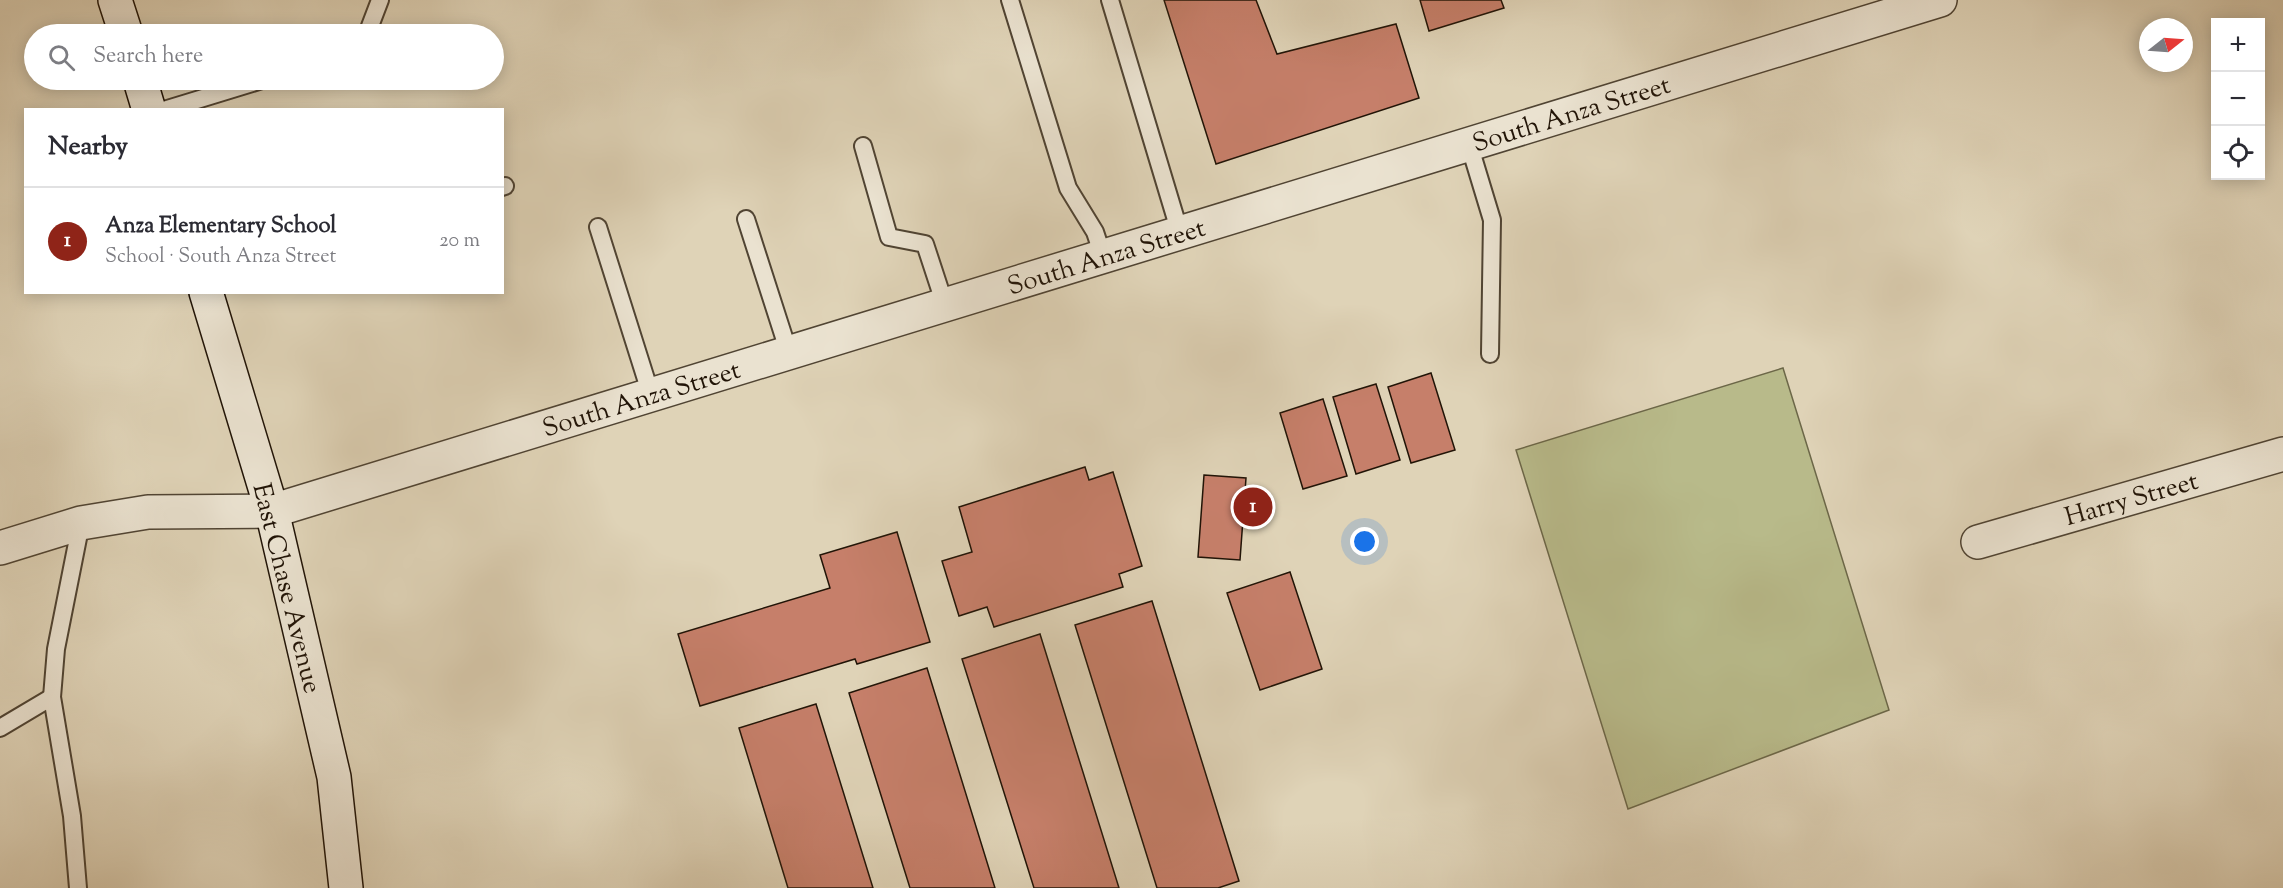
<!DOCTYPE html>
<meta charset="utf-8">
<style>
body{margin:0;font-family:"Sorts Mill Goudy",serif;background:#f7f7f7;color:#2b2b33}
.controls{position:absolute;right:18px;top:18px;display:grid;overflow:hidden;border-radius:0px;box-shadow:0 3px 15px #0003}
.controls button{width:54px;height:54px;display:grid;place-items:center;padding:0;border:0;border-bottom:2px solid #e1e1e2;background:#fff;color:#2b2b33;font:30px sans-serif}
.compass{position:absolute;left:2139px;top:18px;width:54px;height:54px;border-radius:50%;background:#fff;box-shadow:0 3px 15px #0003;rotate:73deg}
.you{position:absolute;left:1365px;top:542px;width:21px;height:21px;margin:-15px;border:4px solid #fff;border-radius:50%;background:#1a73e8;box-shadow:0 0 0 9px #1a73e833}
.badge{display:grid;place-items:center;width:39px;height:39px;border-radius:50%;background:#8f2418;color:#fff;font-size:20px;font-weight:700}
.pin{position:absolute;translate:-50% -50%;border:3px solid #fff;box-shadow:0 2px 6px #0006}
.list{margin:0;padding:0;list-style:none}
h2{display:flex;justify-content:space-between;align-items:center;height:78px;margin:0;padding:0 24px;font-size:26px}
h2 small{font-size:20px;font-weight:400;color:#7c7c81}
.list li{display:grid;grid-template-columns:39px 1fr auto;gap:18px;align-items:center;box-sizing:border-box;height:108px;padding:0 24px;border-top:2px solid #e1e1e2}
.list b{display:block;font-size:22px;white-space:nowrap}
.list p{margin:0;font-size:20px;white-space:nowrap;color:#7c7c81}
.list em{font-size:20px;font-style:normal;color:#7c7c81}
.icon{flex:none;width:33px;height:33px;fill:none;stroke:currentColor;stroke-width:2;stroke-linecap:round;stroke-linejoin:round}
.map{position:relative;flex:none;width:2283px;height:888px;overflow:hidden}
.search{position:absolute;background:#fff;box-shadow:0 3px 15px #0003;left:24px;top:24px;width:480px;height:66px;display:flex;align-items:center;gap:15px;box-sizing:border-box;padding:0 21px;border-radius:33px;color:#7c7c81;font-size:22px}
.panel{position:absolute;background:#fff;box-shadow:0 3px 15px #0003;left:24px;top:108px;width:480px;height:186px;border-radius:0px}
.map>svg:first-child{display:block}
.green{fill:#b8ba8a;stroke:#6c6748;stroke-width:1.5}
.building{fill:#c67f6a;stroke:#211407;stroke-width:1.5}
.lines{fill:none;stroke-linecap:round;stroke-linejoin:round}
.service-casing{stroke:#504433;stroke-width:20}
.minor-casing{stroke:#504433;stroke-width:36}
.secondary-casing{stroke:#211407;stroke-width:36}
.service{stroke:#eae2d0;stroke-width:16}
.minor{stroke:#eae2d0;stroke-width:33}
.secondary{stroke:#eae2d0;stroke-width:33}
.labels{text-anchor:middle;stroke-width:4.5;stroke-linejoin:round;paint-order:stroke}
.street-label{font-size:26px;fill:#211407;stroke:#eae2d0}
</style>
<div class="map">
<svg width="2283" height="888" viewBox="0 0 2283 888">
<rect width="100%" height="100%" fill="#dfd3b7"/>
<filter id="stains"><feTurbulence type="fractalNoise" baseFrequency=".00333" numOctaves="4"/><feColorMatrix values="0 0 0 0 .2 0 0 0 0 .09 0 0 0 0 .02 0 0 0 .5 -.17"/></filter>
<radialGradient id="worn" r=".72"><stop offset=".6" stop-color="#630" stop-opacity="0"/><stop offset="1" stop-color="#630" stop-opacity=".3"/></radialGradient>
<path class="green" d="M1783,368L1889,710L1628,809L1516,450Z"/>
<g class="building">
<path d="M1164,0H1256L1277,54L1396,24L1419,98L1216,164Z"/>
<path d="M1420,0H1501L1504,8L1429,31Z"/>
<path d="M1431,373L1455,450L1411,463L1388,387Z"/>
<path d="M1376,384L1400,460L1356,474L1333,397Z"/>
<path d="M1323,399L1347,476L1303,489L1280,413Z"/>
<path d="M1085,467L1089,480L1113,472L1142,566L1119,574L1123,587L994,627L987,607L959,616L942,561L972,552L959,507Z"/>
<path d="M1204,475L1246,478L1240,560L1198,557Z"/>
<path d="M897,532L930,642L857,664L855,659L700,706L678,634L830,588L820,555Z"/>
<path d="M1290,572L1322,669L1260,690L1227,593Z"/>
<path d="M1152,601L1239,881L1218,888H1157L1075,625Z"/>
<path d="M1040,634L1119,888H1034L962,659Z"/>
<path d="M927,668L995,888H910L849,693Z"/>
<path d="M816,704L873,888H788L739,728Z"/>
</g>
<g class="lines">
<defs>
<g id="service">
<path d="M1010,0L1068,188L1095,232L1103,256"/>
<path d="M1110,0L1180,233"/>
<path d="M367,34L380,0"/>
<path d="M164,110L262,80"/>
<path d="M1469,144L1492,220L1490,354"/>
<path d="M863,146L889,237L925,244L945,305"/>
<path d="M502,187L505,186"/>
<path d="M746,219L789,353"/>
<path d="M598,227L651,395"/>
<path d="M0,728L52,697"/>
<path d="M78,888L72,816L52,697L56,649L81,523"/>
</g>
<g id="minor">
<path d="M1978,542L2283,454"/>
<path d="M0,548L81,523L148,512L272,511L1940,0"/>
</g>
<g id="secondary">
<path d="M115,0L126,34"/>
<path d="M140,80L149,110"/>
<path d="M206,292L272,511L334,777L346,888"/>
</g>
</defs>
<use href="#service" class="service-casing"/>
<use href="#minor" class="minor-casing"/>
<use href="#secondary" class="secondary-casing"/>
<use href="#service" class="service"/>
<use href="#minor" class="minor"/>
<use href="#secondary" class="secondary"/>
</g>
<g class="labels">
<g class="street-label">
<text transform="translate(1571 113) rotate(-17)" y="9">South Anza Street</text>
<text transform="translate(1106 256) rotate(-17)" y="9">South Anza Street</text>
<text transform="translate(641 398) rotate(-17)" y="9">South Anza Street</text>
<text transform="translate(2131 498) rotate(-16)" y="9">Harry Street</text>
<text transform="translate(288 588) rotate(76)" y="9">East Chase Avenue</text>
</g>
</g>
<rect width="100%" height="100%" filter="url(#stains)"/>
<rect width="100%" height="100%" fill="url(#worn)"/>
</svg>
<div class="controls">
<button>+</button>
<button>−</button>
<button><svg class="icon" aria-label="locate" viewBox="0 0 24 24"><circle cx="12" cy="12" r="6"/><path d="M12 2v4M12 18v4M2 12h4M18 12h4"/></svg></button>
</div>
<svg class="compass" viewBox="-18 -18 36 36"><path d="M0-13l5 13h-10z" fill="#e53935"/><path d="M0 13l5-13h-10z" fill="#7c7c81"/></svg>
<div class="you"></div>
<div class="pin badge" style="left:1253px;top:507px">1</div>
<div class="search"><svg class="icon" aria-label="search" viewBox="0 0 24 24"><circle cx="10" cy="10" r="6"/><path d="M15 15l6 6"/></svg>Search here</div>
<section class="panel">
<h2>Nearby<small></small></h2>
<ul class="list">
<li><span class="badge">1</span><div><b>Anza Elementary School</b><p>School · South Anza Street</p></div><em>20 m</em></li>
</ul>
</section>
</div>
